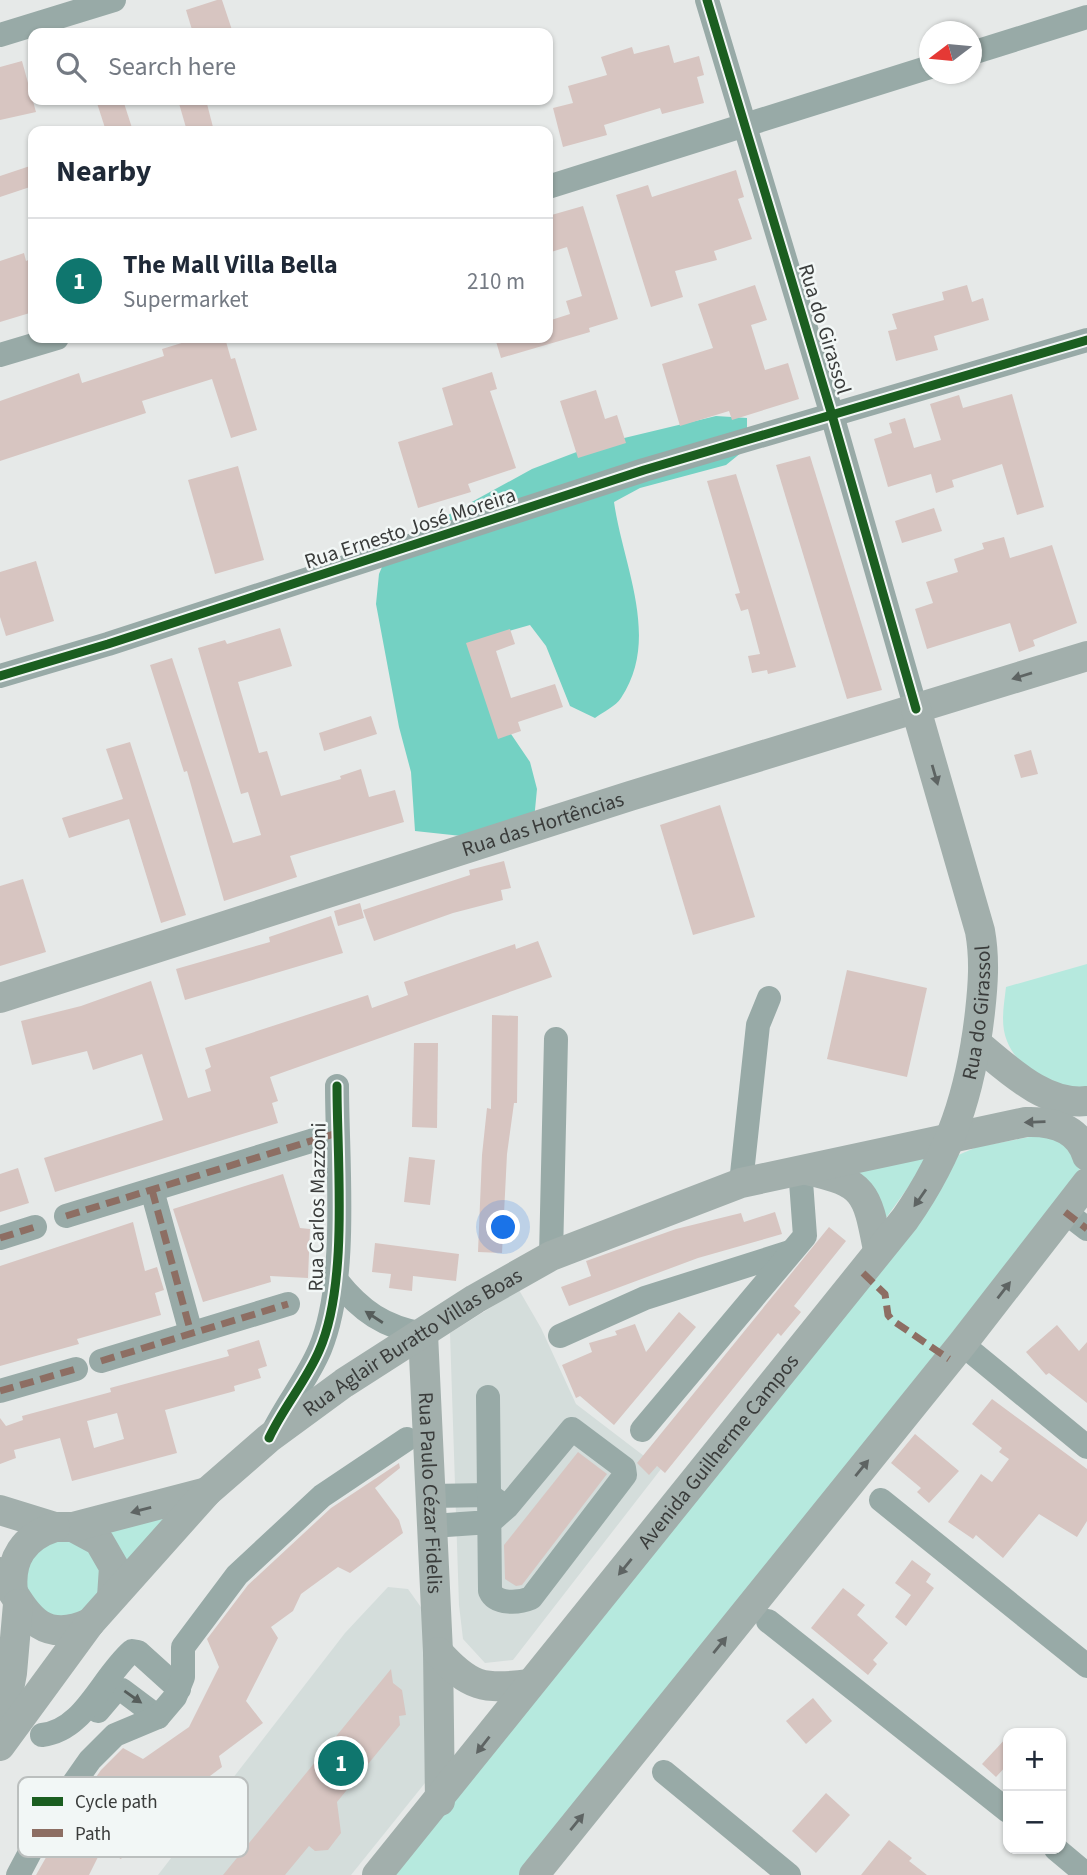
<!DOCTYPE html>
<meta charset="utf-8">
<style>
body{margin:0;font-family:"Source Sans 3",sans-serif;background:#f6f6f7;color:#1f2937}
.controls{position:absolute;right:21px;bottom:21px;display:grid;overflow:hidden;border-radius:14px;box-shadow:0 2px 5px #0004}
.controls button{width:63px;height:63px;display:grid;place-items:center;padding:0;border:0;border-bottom:2px solid #e0e1e3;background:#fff;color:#1f2937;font:35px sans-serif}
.compass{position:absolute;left:919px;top:21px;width:63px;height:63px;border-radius:50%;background:#fff;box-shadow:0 2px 5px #0004;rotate:254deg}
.you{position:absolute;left:504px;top:1228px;width:24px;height:24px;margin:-18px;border:5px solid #fff;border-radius:50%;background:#1a73e8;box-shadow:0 0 0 10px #1a73e833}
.badge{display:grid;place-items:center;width:46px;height:46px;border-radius:50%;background:#0f766e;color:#fff;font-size:23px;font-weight:700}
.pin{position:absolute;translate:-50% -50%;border:4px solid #fff;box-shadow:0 2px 7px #0006}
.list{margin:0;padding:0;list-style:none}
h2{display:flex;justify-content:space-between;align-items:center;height:91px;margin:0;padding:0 28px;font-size:30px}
h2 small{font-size:23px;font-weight:400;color:#747a83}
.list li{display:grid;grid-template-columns:46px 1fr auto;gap:21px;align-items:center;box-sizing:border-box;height:126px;padding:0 28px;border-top:2px solid #e0e1e3}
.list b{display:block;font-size:26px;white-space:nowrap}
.list p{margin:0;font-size:23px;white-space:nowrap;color:#747a83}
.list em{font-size:23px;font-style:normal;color:#747a83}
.icon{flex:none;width:38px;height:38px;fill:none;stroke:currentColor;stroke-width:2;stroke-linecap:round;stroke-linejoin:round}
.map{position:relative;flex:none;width:1087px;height:1875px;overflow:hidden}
.search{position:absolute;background:#fff;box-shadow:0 2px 5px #0004;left:28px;top:28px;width:525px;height:77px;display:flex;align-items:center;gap:18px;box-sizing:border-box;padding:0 24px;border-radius:14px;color:#747a83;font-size:26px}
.panel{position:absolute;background:#fff;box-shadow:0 2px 5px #0004;left:28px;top:126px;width:525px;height:217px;border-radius:14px}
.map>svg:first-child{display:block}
.built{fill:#d4dddb}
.green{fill:#b6e9de}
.forest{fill:#74d1c3}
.building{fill:#d7c5c1;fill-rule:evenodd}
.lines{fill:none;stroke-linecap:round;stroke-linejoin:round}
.minor{stroke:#98aaa7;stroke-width:24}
.major{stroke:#a2afac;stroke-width:30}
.quiet{stroke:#8d6e63;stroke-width:7;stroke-dasharray:14 7;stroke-linecap:butt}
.cycleway-casing{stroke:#f2f7f6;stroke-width:13}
.cycleway{stroke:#1b5e20;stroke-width:9}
.oneway{fill:#5e6463}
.oneway2{fill:#565d5b}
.labels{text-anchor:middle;stroke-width:5;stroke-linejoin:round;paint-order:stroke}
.street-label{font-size:21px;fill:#3a3c3b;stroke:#f2f7f6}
.key{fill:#f2f7f6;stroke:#bbbfbe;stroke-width:2}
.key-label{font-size:19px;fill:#3a3c3b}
</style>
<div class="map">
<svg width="1087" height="1875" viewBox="0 0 1087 1875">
<rect width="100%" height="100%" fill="#e6e9e8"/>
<g class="built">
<path d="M519,1290L541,1328L576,1404L661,1469L513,1660L485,1663L463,1639L459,1605L450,1333Z"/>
<path d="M388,1587L408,1589L423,1610L425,1783L351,1875H158L345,1633Z"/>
</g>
<g class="green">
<path d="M1087,964V1092C1059,1088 1018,1071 1007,1041C1000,1024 1004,1005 1006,987Z"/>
<path d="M1051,1133L1083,1160L1077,1176L520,1875H391L956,1156L977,1147Z"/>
<path d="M930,1157L886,1218L852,1168Z"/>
<path d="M191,1503L120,1579L88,1528Z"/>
<path d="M82,1536L108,1585L69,1623L29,1609L20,1565L37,1540Z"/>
</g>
<path class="forest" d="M716,416L747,418V448L726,465L640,488L614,502C623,566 661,638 621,698C616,706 603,712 595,718L570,706L546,646L530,625L502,633L483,656L511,734L530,762L537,789L534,820L480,838L415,831L411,772L399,727L376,604L379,574L390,548L417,537L448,515L532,469L595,445Z"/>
<g class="building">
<path d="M217,0H222L233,33H193L186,10Z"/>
<path d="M669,45L674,63L699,56L704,75L697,77L704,103L662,114L660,108L604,125L607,135L563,147L553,108L573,103L568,86L607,75L601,57L632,47L634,54Z"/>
<path d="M22,61L36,112L0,120V67Z"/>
<path d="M96,100H123L133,131H106Z"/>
<path d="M178,100H206L214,131H187Z"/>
<path d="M33,165V186L0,197V176Z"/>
<path d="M736,170L744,197L738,199L752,239L714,251L717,260L675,271L683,297L651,307L616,195L648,185L652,197Z"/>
<path d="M583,206L618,319L589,328L590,332L501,358L495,338H548V321L570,314L566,301L582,296L567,247L548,253V216Z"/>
<path d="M24,253L26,261L33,258V312L0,322V261Z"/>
<path d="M755,285L767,320L751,325L765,370L788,363L799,399L732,420L729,411L680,426L662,364L713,348L698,304Z"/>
<path d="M967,285L972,302L983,298L989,320L934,336L938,350L896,361L888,331L897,329L892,314L944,300L942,292Z"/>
<path d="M198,338H225L231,359L235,358L257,430L231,438L212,379L142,401L146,413L0,461V401L79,373L82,383L164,356L162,349Z"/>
<path d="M492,372L497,389L490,391L516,468L468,484L471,492L418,508L398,442L453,425L442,388Z"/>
<path d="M596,390L605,419L617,415L626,443L578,458L560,401Z"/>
<path d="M1012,394L1044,507L1017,515L1002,464L952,480L954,487L936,493L931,474L888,487L874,439L892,433L889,423L905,418L914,448L941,440L930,404L959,395L963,408Z"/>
<path d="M810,456L882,690L847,699L776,465Z"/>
<path d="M238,466L264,560L215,574L188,480Z"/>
<path d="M736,474L796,667L768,674L767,670L752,673L748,656L760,654L748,609L741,611L735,594L740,593L707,481Z"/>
<path d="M934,508L942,531L902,543L895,521Z"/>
<path d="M1004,537L1010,558L1052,545L1077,623L1033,640L1035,646L1019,652L1010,623L927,649L915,609L933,603L926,582L958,572L954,559L984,549L982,543Z"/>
<path d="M36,561L54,621L6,636L0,617V572Z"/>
<path d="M280,628L292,666L238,682L259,753L267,751L281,796L341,779L340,776L361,769L369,797L395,790L404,822L290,856L297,877L224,901L187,771L184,772L150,665L172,658L233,843L261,835L248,792L241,794L198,648L225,640L227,644Z"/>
<path d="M510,629L515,644L496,651L511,698L555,684L563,707L518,722L521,731L498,739L466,643Z"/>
<path d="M371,716L377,734L324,751L319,733Z"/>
<path d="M130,742L186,915L161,923L129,819L69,838L62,818L123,799L106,749Z"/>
<path d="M1031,750L1038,774L1021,778L1014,755Z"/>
<path d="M720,805L755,917L693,935L660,825Z"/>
<path d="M504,861L511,888L501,890L503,900L453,913L374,941L363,910L470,875L469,870Z"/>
<path d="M23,879L46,952L0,966V886Z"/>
<path d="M360,903L364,918L338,926L334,911Z"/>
<path d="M331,916L343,953L185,1000L176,969L270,942L269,937Z"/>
<path d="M538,941L552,977L270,1077L278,1101L272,1103L278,1123L55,1192L44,1158L163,1120L142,1054L93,1070L87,1051L32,1065L21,1021L81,1006L151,981L188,1098L211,1091L205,1070L211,1067L205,1048L368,995L372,1008L408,995L404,982L515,944L516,949Z"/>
<path d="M847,970L927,988L907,1077L827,1059Z"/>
<path d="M492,1015L518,1016L517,1103H514L507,1154L502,1253L478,1252L482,1155L487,1108L491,1109Z"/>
<path d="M414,1043H438L437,1128L412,1127Z"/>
<path d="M409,1157L435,1160L430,1205L404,1202Z"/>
<path d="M18,1168L29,1203L0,1212V1174Z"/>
<path d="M283,1174L300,1228L310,1229L308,1278L270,1276L271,1282L203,1302L173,1209Z"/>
<path d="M775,1212L782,1234L698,1258L569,1306L561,1287L591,1276L586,1261L676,1229L741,1213L744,1222Z"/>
<path d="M133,1222L145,1271L157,1267L164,1290L155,1293L161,1315L77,1339L79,1344L0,1366V1266Z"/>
<path d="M829,1227L846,1241L794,1306L801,1312L781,1336L778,1333L665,1473L657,1466L649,1475L637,1463Z"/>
<path d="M375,1243L459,1254L456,1281L413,1276L412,1291L389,1288L391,1274L372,1272Z"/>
<path d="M679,1312L696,1327L614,1425L580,1396L576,1398L562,1365L592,1352L589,1343L617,1335L615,1331L635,1324L646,1352Z"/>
<path d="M1057,1325L1079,1351L1087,1342V1403L1049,1373L1046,1375L1026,1352Z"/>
<path d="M259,1340L267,1366L258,1369L261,1378L234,1386L235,1391L165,1410L177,1453L72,1481L60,1438L14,1450L16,1458L0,1464V1418L6,1426L23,1420L22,1416L111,1392L110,1388L229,1356L227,1350ZM117,1413L124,1439L94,1448L87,1421Z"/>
<path d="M992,1399L1087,1469V1521L1077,1537L1039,1514L1003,1558L976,1535L973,1539L948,1522L981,1474L992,1482L1009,1459L999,1452L1002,1448L972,1424Z"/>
<path d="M915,1434L959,1471L929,1503L917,1492L921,1488L891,1463Z"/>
<path d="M578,1452L607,1474L522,1585L516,1586L505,1579L504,1545Z"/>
<path d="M399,1463L400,1468L375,1488L399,1520L403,1533L350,1573L338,1567L301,1594L293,1611L271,1627L278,1638L246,1701L263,1723L219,1756L222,1767L202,1782L206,1796L187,1810L169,1786L121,1859L102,1849L89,1875H36L73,1810L101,1770L123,1748L143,1759L189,1727L219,1667L207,1639L248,1585L331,1508Z"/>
<path d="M912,1560L931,1574L926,1582L934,1588L906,1626L895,1617L911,1595L895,1583Z"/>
<path d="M843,1588L865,1605L857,1615L888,1643L873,1660L877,1664L868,1675L811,1628Z"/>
<path d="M391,1669L393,1683L402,1690L406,1715L399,1716L400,1725L337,1802L341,1833L328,1850L315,1851L309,1846L285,1875H223Z"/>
<path d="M813,1698L832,1721L806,1744L786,1721Z"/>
<path d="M1008,1736V1764L996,1777L982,1764Z"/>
<path d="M826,1793L850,1815L816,1853L792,1831Z"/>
<path d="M889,1840L912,1858L909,1861L927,1875H861Z"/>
</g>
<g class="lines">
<g class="minor">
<path d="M707,0L832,415L916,709"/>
<path d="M0,35L114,0"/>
<path d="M972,53L1087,17"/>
<path d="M548,187L930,67"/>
<path d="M0,355L57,338"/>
<path d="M0,676L108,644L644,470L1087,340"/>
<path d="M741,1183L758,1025L769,998"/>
<path d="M152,1190L191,1333"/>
<path d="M1065,1212L1087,1229"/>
<path d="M66,1216L337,1133"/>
<path d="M0,1238L35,1227"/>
<path d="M551,1256L556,1039"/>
<path d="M337,1281C361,1311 384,1327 423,1334"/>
<path d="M560,1336L645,1298L790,1252"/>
<path d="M962,1344L1087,1447"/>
<path d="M101,1361L288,1304"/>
<path d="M0,1391L76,1369"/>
<path d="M642,1430L805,1236L800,1168"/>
<path d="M270,1438C284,1407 307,1380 320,1349C349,1279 337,1163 337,1086"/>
<path d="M430,1496L489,1495L503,1505"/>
<path d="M881,1500L1087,1666"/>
<path d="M432,1526L490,1522L507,1507L572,1429L624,1468L625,1475L531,1598C519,1603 496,1605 490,1591L488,1397"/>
<path d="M768,1621L1008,1811"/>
<path d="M98,1711L115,1691L122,1690L158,1717"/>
<path d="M42,1735C85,1730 101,1678 132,1651L138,1652L179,1689"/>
<path d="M664,1772L789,1875"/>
<path d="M1056,1849L1087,1875"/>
<path d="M18,1875L45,1824L90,1760L115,1735L158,1717L175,1697L183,1677V1647L237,1575L322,1496L407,1439"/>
</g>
<g class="major">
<path id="s1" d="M0,998L630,796L1087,656"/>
<path d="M976,1043C1007,1068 1044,1106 1087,1101"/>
<path d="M807,1170C866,1183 867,1193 878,1250"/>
<path id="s2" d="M423,1334L438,1652L440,1801"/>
<path d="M0,1510L55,1527H73L99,1541L114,1567L112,1597"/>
<path d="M73,1527L207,1492"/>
<path d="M0,1572C24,1608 37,1647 90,1623"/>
<path d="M13,1592C9,1559 24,1537 55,1527"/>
<path d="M438,1652C469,1687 483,1690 530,1684"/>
<path d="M0,1737L12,1673L18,1604"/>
<path id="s3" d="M0,1746L90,1623L207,1492L269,1438L344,1383L475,1299L551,1256L741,1183L1026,1122C1052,1121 1079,1128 1087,1156"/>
<path id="s4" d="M377,1875L905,1219C951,1153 971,1092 980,1012C983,985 985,959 980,931L916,709"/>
<path d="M534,1875L962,1344L1087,1183"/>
</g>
<g class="quiet">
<path d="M152,1190L191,1333"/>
<path d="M1065,1212L1087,1229"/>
<path d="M66,1216L337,1133"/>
<path d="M0,1238L35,1227"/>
<path d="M863,1273L885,1294L888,1315L892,1320L949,1359"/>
<path d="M101,1361L288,1304"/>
<path d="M0,1391L76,1369"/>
</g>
<defs>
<g id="cycleway">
<path d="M707,0L832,415L916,709"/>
<path d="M0,676L108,644L644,470L1087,340"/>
<path d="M269,1438C283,1408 306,1381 319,1351C349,1284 337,1161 337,1086"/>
</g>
</defs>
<use href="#cycleway" class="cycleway-casing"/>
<use href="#cycleway" class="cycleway"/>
</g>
<defs><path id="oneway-solid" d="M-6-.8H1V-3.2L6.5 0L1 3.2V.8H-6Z" transform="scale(1.75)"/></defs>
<g class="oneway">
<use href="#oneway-solid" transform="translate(1022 676) rotate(163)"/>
<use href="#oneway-solid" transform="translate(935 775) rotate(74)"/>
<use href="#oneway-solid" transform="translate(1035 1122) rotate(178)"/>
<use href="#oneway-solid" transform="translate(920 1198) rotate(125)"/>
<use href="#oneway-solid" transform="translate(1004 1290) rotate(-52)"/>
<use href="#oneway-solid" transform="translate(862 1468) rotate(-51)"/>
<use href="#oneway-solid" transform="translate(141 1510) rotate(165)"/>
<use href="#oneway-solid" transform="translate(625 1567) rotate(129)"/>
<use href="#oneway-solid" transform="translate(720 1645) rotate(-51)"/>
<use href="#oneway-solid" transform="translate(483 1745) rotate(128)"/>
<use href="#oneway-solid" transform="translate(577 1822) rotate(-51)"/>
</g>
<g class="oneway2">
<use href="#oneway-solid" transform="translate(374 1317) rotate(-147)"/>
<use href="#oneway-solid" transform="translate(133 1697) rotate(35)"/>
</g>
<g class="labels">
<g class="street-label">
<text transform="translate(825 329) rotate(73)" y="7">Rua do Girassol</text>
<text transform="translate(410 528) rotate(-18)" y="7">Rua Ernesto José Moreira</text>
<text dy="7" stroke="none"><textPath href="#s1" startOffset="570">Rua das Hortências</textPath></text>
<text dy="7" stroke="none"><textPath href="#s4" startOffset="1064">Rua do Girassol</textPath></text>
<text transform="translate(317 1207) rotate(-89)" y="7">Rua Carlos Mazzoni</text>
<text dy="7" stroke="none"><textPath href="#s3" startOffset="583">Rua Aglair Buratto Villas Boas</textPath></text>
<text dy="7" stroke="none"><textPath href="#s4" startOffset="544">Avenida Guilherme Campos</textPath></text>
<text dy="7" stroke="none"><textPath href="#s2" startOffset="159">Rua Paulo Cézar Fidelis</textPath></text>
</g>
</g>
<rect x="18" y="1777" width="230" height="80" rx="10" class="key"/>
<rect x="32" y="1797" width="31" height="9" fill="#1b5e20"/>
<rect x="32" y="1829" width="31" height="8" fill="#8d6e63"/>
<g class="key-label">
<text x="75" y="1808">Cycle path</text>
<text x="75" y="1840">Path</text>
</g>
</svg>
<div class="controls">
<button>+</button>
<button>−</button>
</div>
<svg class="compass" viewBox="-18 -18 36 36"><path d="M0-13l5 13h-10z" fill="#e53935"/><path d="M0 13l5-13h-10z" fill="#747a83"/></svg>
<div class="you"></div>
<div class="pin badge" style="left:341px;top:1763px">1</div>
<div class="search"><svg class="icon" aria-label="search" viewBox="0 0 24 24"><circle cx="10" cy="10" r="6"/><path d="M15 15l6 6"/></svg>Search here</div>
<section class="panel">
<h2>Nearby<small></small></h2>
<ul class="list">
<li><span class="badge">1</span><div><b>The Mall Villa Bella</b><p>Supermarket</p></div><em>210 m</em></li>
</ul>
</section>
</div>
